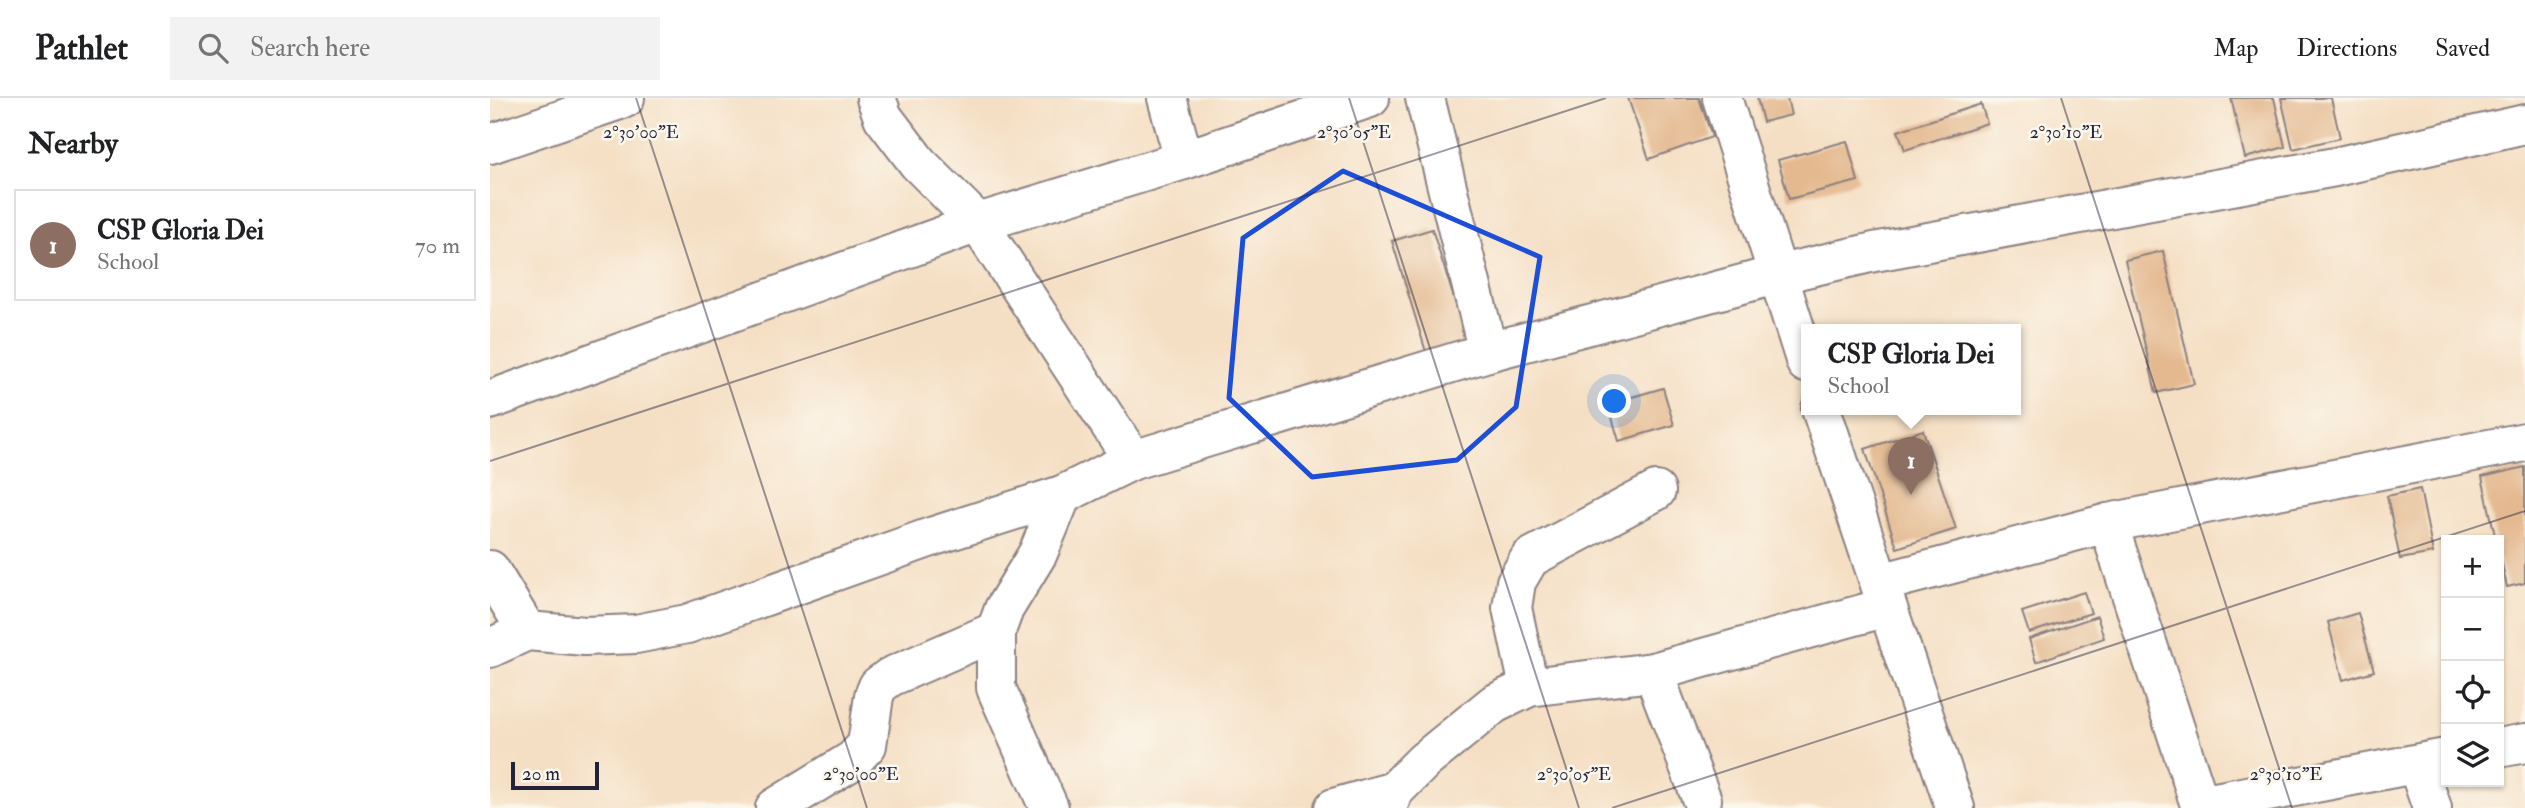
<!DOCTYPE html>
<meta charset="utf-8">
<style>
body{margin:0;font-family:"IM FELL Double Pica",serif;background:#f2f2f2;color:#202124}
.controls{position:absolute;right:21px;bottom:21px;display:grid;overflow:hidden;border-radius:0px;box-shadow:0 2px 5px #0004}
.controls button{width:63px;height:63px;display:grid;place-items:center;padding:0;border:0;border-bottom:2px solid #e0e0e0;background:#fff;color:#202124;font:35px sans-serif}
.scale{position:absolute;left:21px;bottom:18px;width:88px;box-sizing:border-box;padding-left:7px;border:4px solid #22223b;border-top:0;font-size:19px;line-height:24px;white-space:nowrap;color:#22223b;-webkit-text-stroke:5px #fbf7ec;paint-order:stroke}
.you{position:absolute;left:1125px;top:304px;width:24px;height:24px;margin:-18px;border:5px solid #fff;border-radius:50%;background:#1a73e8;box-shadow:0 0 0 10px #1a73e833}
.badge{display:grid;place-items:center;width:46px;height:46px;border-radius:50%;background:#1f6fb2;color:#fff;font-size:23px;font-weight:700}
.pin{position:absolute;translate:-50% -58px;filter:drop-shadow(0 2px 4px #0008)}
.pin::after{content:'';position:absolute;top:37px;width:24px;height:21px;background:inherit;clip-path:polygon(0 0,100% 0,50% 100%)}
.popup{position:absolute;left:1311px;top:226px;width:220px;height:91px;box-sizing:border-box;display:grid;place-content:center;border-radius:0px;background:#fff;filter:drop-shadow(0 2px 5px #0005);font-size:23px;white-space:nowrap;color:#757577}
.popup b{font-size:26px;color:#202124}
.popup::after{content:'';position:absolute;left:50%;top:100%;margin-left:-14px;border:14px solid transparent;border-top-color:#fff}
.list{margin:0;padding:0;list-style:none}
h2{display:flex;justify-content:space-between;align-items:center;height:91px;margin:0;padding:0 28px;font-size:30px}
h2 small{font-size:23px;font-weight:400;color:#757577}
.list li{display:grid;grid-template-columns:46px 1fr auto;gap:21px;align-items:center;box-sizing:border-box;height:112px;margin:0 14px 14px;padding:0 14px;border:2px solid #e0e0e0;border-radius:0px}
.list b{display:block;font-size:26px;white-space:nowrap}
.list p{margin:0;font-size:23px;white-space:nowrap;color:#757577}
.list em{font-size:23px;font-style:normal;color:#757577}
.icon{flex:none;width:38px;height:38px;fill:none;stroke:currentColor;stroke-width:2;stroke-linecap:round;stroke-linejoin:round}
.map{position:relative;flex:none;width:2035px;height:710px;overflow:hidden}
header{display:flex;align-items:center;gap:42px;box-sizing:border-box;height:98px;padding:0 35px;background:#fff;border-bottom:2px solid #e0e0e0}
header strong{font-size:33px}
nav{display:flex;gap:38px;margin-inline-start:auto;font-size:24px}
.search{width:490px;height:63px;background:#f2f2f2;display:flex;align-items:center;gap:18px;box-sizing:border-box;padding:0 24px;border-radius:0px;color:#757577;font-size:26px}
main{display:flex}
aside{flex:1;background:#fff}
.map>svg:first-child{display:block}
.building{fill:#e4b990}
.lines{fill:none;stroke-linecap:round;stroke-linejoin:round}
.minor-casing{stroke:#8c8080;stroke-width:42}
.minor{stroke:#fff;stroke-width:38}
.marked{fill:none;stroke:#1d4ed8;stroke-width:5;stroke-linejoin:round}
.ticks{fill:none;stroke:#22223b;stroke-width:2;stroke-opacity:0.45}
.ticks-label{font-size:18px;text-anchor:middle;fill:#22223b;stroke:#fbf7ec;stroke-width:5;stroke-linejoin:round;paint-order:stroke}
</style>
<header>
<strong>Pathlet</strong>
<div class="search"><svg class="icon" aria-label="search" viewBox="0 0 24 24"><circle cx="10" cy="10" r="6"/><path d="M15 15l6 6"/></svg>Search here</div>
<nav><a>Map</a><a>Directions</a><a>Saved</a></nav>
</header>
<main>
<aside>
<h2>Nearby<small></small></h2>
<ul class="list">
<li><span class="badge" style="background:#8d6e63">1</span><div><b>CSP Gloria Dei</b><p>School</p></div><em>70 m</em></li>
</ul>
</aside>
<div class="map">
<svg width="2035" height="710" viewBox="0 0 2035 710">
<rect width="100%" height="100%" fill="#fbf7ec"/>
<filter id="ink" filterUnits="userSpaceOnUse"><feTurbulence type="fractalNoise" baseFrequency=".0143" numOctaves="2"/><feDisplacementMap in="SourceGraphic" scale="14" xChannelSelector="R" yChannelSelector="G"/><feConvolveMatrix kernelMatrix="1 2 1 2 8 2 1 2 1" color-interpolation-filters="sRGB"/></filter>
<filter id="wash" filterUnits="userSpaceOnUse"><feTurbulence type="fractalNoise" baseFrequency=".00686" numOctaves="4" result="noise"/><feDisplacementMap in="SourceGraphic" scale="28" xChannelSelector="R" yChannelSelector="G"/><feGaussianBlur stdDeviation="1.57" result="paint"/><feColorMatrix in="noise" values="0 0 0 0 0 0 0 0 0 0 0 0 0 0 0 0 0 1.4 0 .05"/><feComposite in="paint" operator="in"/></filter>
<g filter="url(#wash)">
<rect width="100%" height="100%" fill="#f5dfc4"/>
<g id="blocks">
<g class="building">
<path d="M1138,0H1209L1222,39L1159,61Z"/>
<path d="M1267,0H1297L1301,17L1273,24Z"/>
<path d="M1741,0H1784L1795,49L1755,60Z"/>
<path d="M1791,0H1841L1850,40L1803,51Z"/>
<path d="M1491,6L1497,25L1415,52L1408,33Z"/>
<path d="M1357,43L1368,83L1299,101L1288,62Z"/>
<path d="M942,131L978,245L937,257L902,143Z"/>
<path d="M1673,153L1704,286L1666,295L1635,162Z"/>
<path d="M1173,290L1184,327L1129,343L1118,306Z"/>
<path d="M1433,332L1466,431L1407,450L1375,351Z"/>
<path d="M2035,369V485L2017,489L2009,453V442H2006L1992,379Z"/>
<path d="M1930,391L1943,455L1910,461L1897,398Z"/>
<path d="M1594,494L1601,515L1539,535L1532,514Z"/>
<path d="M1868,515L1884,573L1853,582L1838,524Z"/>
<path d="M1607,518L1614,540L1546,564L1539,541Z"/>
</g>
</g>
</g>
<g filter="url(#ink)">
<use href="#blocks" fill-opacity="0" stroke="#8c8080" stroke-width="2"/>
<g class="lines">
<defs>
<g id="minor">
<path d="M386,0L393,19L428,65L488,125L643,362"/>
<path d="M677,0L694,62"/>
<path d="M935,0L998,254"/>
<path d="M1232,0L1316,265"/>
<path d="M0,46L135,0"/>
<path d="M0,302L488,125L694,62L880,0"/>
<path d="M1331,311L1465,710"/>
<path d="M1618,425L1711,710"/>
<path d="M0,472L37,533"/>
<path d="M1390,485L1618,425L2035,344"/>
<path d="M0,550L37,533L95,538L146,536L197,526L444,438L572,397L643,362L998,254L1286,177L1384,154L1845,69L2035,26"/>
<path d="M1163,574L1212,702"/>
<path d="M1039,589L1022,510L1026,484L1040,460L1166,393"/>
<path d="M2009,650L2035,645"/>
<path d="M1927,666L1942,710"/>
<path d="M1710,707L1956,660"/>
<path d="M285,710L363,662L377,647L384,598L388,588L400,579L506,533"/>
<path d="M559,710L506,590V533L514,511L548,455L572,397"/>
<path d="M844,710L904,693"/>
<path d="M897,710L904,693L934,663L1004,606L1039,589L1163,574L1397,509"/>
</g>
</defs>
<use href="#minor" class="minor-casing"/>
<use href="#minor" class="minor"/>
</g>
</g>
<path class="marked" d="M853,73L1050,159L1026,309L967,362L822,379L739,300L753,140Z"/>
<path class="ticks" d="M146,0L377,710M859,0L1089,710M1571,0L1802,710M0,363L1116,0M1122,710L2035,413"/>
<g class="ticks-label">
<text x="151" y="40">2°30'00"E</text>
<text x="864" y="40">2°30'05"E</text>
<text x="1576" y="40">2°30'10"E</text>
<text x="371" y="682">2°30'00"E</text>
<text x="1084" y="682">2°30'05"E</text>
<text x="1796" y="682">2°30'10"E</text>
</g>
</svg>
<div class="controls">
<button>+</button>
<button>−</button>
<button><svg class="icon" aria-label="locate" viewBox="0 0 24 24"><circle cx="12" cy="12" r="6"/><path d="M12 2v4M12 18v4M2 12h4M18 12h4"/></svg></button>
<button><svg class="icon" aria-label="layers" viewBox="0 0 24 24"><path d="M12 4l9 5-9 5-9-5zM3 14l9 5 9-5"/></svg></button>
</div>
<div class="scale">20 m</div>
<div class="you"></div>
<div class="pin badge" style="left:1421px;top:397px;background:#8d6e63">1</div>
<div class="popup"><b>CSP Gloria Dei</b>School</div>
</div>
</main>
